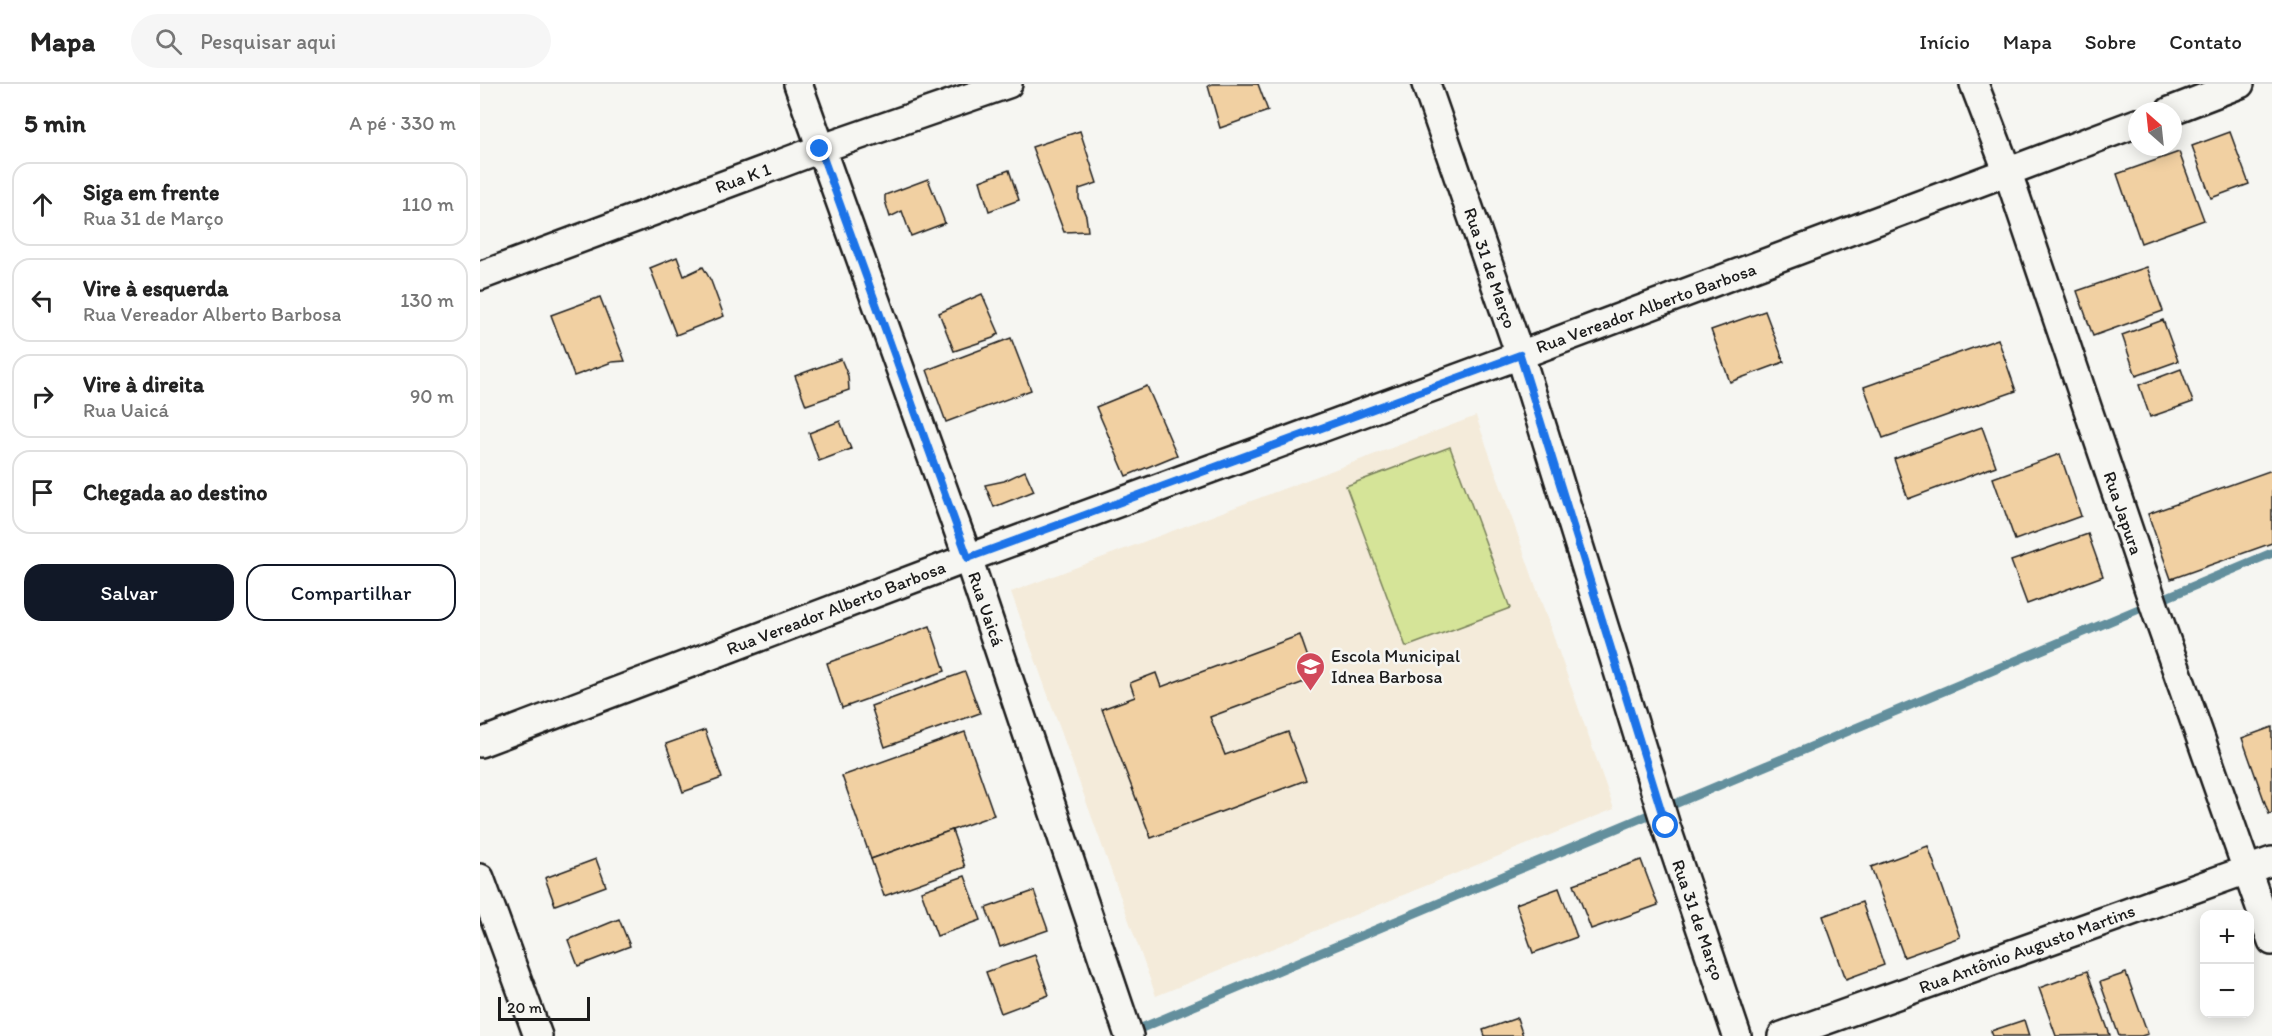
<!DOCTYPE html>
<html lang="pt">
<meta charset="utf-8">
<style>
body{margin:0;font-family:Itim,sans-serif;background:#f6f6f6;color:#222}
.controls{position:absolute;right:18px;bottom:18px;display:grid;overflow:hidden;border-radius:12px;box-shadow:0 3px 15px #0003}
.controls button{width:54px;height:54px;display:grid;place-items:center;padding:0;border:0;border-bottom:2px solid #e0e0e0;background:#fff;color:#222;font:30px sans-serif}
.compass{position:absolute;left:1648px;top:18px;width:54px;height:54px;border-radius:50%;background:#fff;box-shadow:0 3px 15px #0003;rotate:333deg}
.scale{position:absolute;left:18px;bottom:15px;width:92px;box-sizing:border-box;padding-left:6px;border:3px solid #1c1c1c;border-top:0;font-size:16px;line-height:21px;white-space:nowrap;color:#1c1c1c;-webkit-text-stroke:4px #f6f6f2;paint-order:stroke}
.stop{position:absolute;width:18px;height:18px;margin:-14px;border:4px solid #1a73e8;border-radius:50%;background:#fff}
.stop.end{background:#1a73e8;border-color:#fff;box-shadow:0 2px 6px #0008}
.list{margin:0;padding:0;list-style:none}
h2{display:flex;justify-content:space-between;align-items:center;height:78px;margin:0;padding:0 24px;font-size:26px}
h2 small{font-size:20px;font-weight:400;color:#767676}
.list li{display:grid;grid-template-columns:39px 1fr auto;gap:18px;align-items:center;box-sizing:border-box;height:84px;margin:0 12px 12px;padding:0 12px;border:2px solid #e0e0e0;border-radius:18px}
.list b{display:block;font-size:22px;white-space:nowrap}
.list p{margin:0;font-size:20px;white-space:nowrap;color:#767676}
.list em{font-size:20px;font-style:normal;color:#767676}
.actions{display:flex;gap:12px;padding:18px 24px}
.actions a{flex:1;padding:14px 0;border:2px solid #111827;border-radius:18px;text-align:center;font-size:21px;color:#111827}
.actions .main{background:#111827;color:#fff}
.icon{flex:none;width:33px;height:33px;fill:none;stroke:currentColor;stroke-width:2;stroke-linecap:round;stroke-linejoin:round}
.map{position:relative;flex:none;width:1792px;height:952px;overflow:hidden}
header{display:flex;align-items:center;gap:36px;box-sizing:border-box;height:84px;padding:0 30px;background:#fff;border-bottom:2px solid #e0e0e0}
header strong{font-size:28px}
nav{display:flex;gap:33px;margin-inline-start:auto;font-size:21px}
.search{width:420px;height:54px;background:#f6f6f6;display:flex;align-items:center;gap:15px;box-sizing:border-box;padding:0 21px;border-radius:33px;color:#767676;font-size:22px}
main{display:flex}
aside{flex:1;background:#fff}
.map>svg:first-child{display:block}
.built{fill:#f4ebda}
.green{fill:#d5e498;stroke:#78805a;stroke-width:1.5}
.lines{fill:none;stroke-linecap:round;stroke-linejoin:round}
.stream{stroke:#638f9d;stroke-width:9}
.building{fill:#f1d0a2;stroke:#1c1c1c;stroke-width:1.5}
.street-casing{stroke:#1c1c1c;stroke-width:32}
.street{stroke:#f6f6f2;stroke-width:27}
.route{stroke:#1a73e8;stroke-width:8}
.labels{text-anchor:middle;stroke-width:5;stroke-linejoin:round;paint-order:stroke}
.street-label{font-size:18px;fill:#1c1c1c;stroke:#f6f6f2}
.poi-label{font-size:18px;fill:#1c1c1c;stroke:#f6f6f2;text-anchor:start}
</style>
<header>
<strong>Mapa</strong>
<div class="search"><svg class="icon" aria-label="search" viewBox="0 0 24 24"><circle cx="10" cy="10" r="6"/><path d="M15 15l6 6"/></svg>Pesquisar aqui</div>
<nav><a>Início</a><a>Mapa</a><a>Sobre</a><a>Contato</a></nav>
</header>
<main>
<aside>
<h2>5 min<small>A pé · 330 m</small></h2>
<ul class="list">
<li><svg class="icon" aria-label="ahead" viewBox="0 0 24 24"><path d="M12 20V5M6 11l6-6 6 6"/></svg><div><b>Siga em frente</b><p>Rua 31 de Março</p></div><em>110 m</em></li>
<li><svg class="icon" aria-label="left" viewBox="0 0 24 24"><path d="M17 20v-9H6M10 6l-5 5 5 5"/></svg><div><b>Vire à esquerda</b><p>Rua Vereador Alberto Barbosa</p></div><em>130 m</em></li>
<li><svg class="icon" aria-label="right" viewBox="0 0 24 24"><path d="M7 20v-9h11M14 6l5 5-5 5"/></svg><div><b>Vire à direita</b><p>Rua Uaicá</p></div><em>90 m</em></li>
<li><svg class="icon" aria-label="arrive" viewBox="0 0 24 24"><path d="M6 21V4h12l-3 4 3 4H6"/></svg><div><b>Chegada ao destino</b></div></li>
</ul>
<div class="actions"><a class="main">Salvar</a><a>Compartilhar</a></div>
</aside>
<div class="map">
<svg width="1792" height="952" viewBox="0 0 1792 952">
<rect width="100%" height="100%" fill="#f6f6f2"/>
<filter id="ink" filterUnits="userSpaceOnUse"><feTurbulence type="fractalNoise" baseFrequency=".0167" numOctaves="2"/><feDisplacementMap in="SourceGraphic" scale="12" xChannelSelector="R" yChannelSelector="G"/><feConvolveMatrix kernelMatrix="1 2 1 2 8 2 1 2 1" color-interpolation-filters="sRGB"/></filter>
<g filter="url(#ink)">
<path class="built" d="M996,332L1134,725L676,912L531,508Z"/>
<path class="green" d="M970,363L1030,524L926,563L866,402Z"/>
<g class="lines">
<path class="stream" d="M652,948L1792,469"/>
</g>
<g class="building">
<path d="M732,0H778L788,27L740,44L728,2Z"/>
<path d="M600,47L617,99L599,105V115L606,132L608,147L584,148L552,63Z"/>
<path d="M1750,48L1769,100L1731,114L1712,62Z"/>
<path d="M1699,68L1724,136L1661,159L1637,90Z"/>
<path d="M529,86L539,116L509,127L500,97Z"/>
<path d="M448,95L465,139L431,152L422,127L410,133L405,117V111Z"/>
<path d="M197,173L204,192L223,183L231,197L244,232L196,251L170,184Z"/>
<path d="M1667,183L1683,227L1613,252L1597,207Z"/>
<path d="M502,210L519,249L513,254L474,267L459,229Z"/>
<path d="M120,213L145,277L132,278L94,292L71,231Z"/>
<path d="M1285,227L1304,278L1250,298L1231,246Z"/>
<path d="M1683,236L1698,277L1656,292L1642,251Z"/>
<path d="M531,254L551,306L466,338L447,286Z"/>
<path d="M1518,255L1536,307L1403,354L1384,303Z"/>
<path d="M361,275L368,292L369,306L326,321L315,292Z"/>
<path d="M1701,285L1713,318L1670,333L1659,301Z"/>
<path d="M667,302L697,371L646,392L616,323Z"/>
<path d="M360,337L371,365L339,377L329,349Z"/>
<path d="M1502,343L1516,382L1428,415L1414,375Z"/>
<path d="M1580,370L1601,432L1535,456L1513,394Z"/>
<path d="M1792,386V459L1691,495L1668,430Z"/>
<path d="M545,387L554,407L514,423L505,401L524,397Z"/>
<path d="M1608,450L1623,492L1547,520L1531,477Z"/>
<path d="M450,542L465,587L362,624L347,579Z"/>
<path d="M820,551L835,594L730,633L745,671L808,648L826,696L671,754L622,625L655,613L650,599L676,589L681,603Z"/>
<path d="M485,588L500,629L405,663L391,622Z"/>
<path d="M1792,643V729L1789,730L1762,654Z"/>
<path d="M225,646L242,694L203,708L186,660Z"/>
<path d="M485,648L514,731L391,775L362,692Z"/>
<path d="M472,746L485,783L404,812L391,775Z"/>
<path d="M1448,762L1480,853L1424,873L1391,783Z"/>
<path d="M116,775L126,802L75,821L65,794Z"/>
<path d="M1161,776L1178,821L1111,845L1094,800Z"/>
<path d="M485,792L501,836L457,852L441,807Z"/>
<path d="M1079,804L1097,853L1053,869L1036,820Z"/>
<path d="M554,807L568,846L520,863L506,824Z"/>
<path d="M1382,818L1404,881L1366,895L1343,832Z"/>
<path d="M139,835L150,862L98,882L88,856Z"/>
<path d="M555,871L569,911L521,929L506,888Z"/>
<path d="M1607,887L1630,951L1576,952L1559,904Z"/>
<path d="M1646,889L1668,950L1661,952H1639L1620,898Z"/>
<path d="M1037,934L1043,952H1005L1003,946Z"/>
<path d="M1544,936L1549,952H1513L1511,947Z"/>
</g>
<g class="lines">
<defs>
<g id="street">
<path d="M318,0L488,474L649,952"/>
<path d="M946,0L1040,271L1186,742L1257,952"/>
<path d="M1494,0L1528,89L1678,533L1792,857"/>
<path d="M1690,27L1760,0"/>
<path d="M0,192L340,65L528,0"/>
<path d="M0,659L488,474L1040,271L1657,39"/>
<path d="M0,794L58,952"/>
<path d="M1302,952L1792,777"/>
</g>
</defs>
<use href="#street" class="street-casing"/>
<use href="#street" class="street"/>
</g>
</g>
<g class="lines" filter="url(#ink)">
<path class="route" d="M340,65L488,474L1040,271L1186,742"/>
</g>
<defs>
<symbol id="school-pin" viewBox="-11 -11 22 30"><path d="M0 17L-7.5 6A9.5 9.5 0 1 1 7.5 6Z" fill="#d1495b" stroke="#f6f6f2"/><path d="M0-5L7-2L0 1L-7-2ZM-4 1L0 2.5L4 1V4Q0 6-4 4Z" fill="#fff"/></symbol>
</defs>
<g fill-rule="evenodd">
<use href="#school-pin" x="814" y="566" width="33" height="45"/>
</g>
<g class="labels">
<g class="street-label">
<text transform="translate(263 94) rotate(-20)" y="6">Rua K 1</text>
<text transform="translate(1010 184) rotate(71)" y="6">Rua 31 de Março</text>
<text transform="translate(1166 224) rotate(-20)" y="6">Rua Vereador Alberto Barbosa</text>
<text transform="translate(1643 429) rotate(71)" y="6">Rua Japura</text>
<text transform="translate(356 524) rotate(-21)" y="6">Rua Vereador Alberto Barbosa</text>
<text transform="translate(506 525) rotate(71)" y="6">Rua Uaicá</text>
<text transform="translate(1218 836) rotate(71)" y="6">Rua 31 de Março</text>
<text transform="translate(1547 865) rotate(-20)" y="6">Rua Antônio Augusto Martins</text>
</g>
<g class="poi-label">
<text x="851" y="578">Escola Municipal<tspan x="851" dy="21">Idnea Barbosa</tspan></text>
</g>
</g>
</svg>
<div class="controls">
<button>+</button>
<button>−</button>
</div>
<svg class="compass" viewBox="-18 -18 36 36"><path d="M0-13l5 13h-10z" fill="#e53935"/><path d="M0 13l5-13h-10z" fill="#767676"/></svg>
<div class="scale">20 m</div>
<div class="stop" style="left:1186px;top:742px"></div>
<div class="stop end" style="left:340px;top:65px"></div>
</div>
</main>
